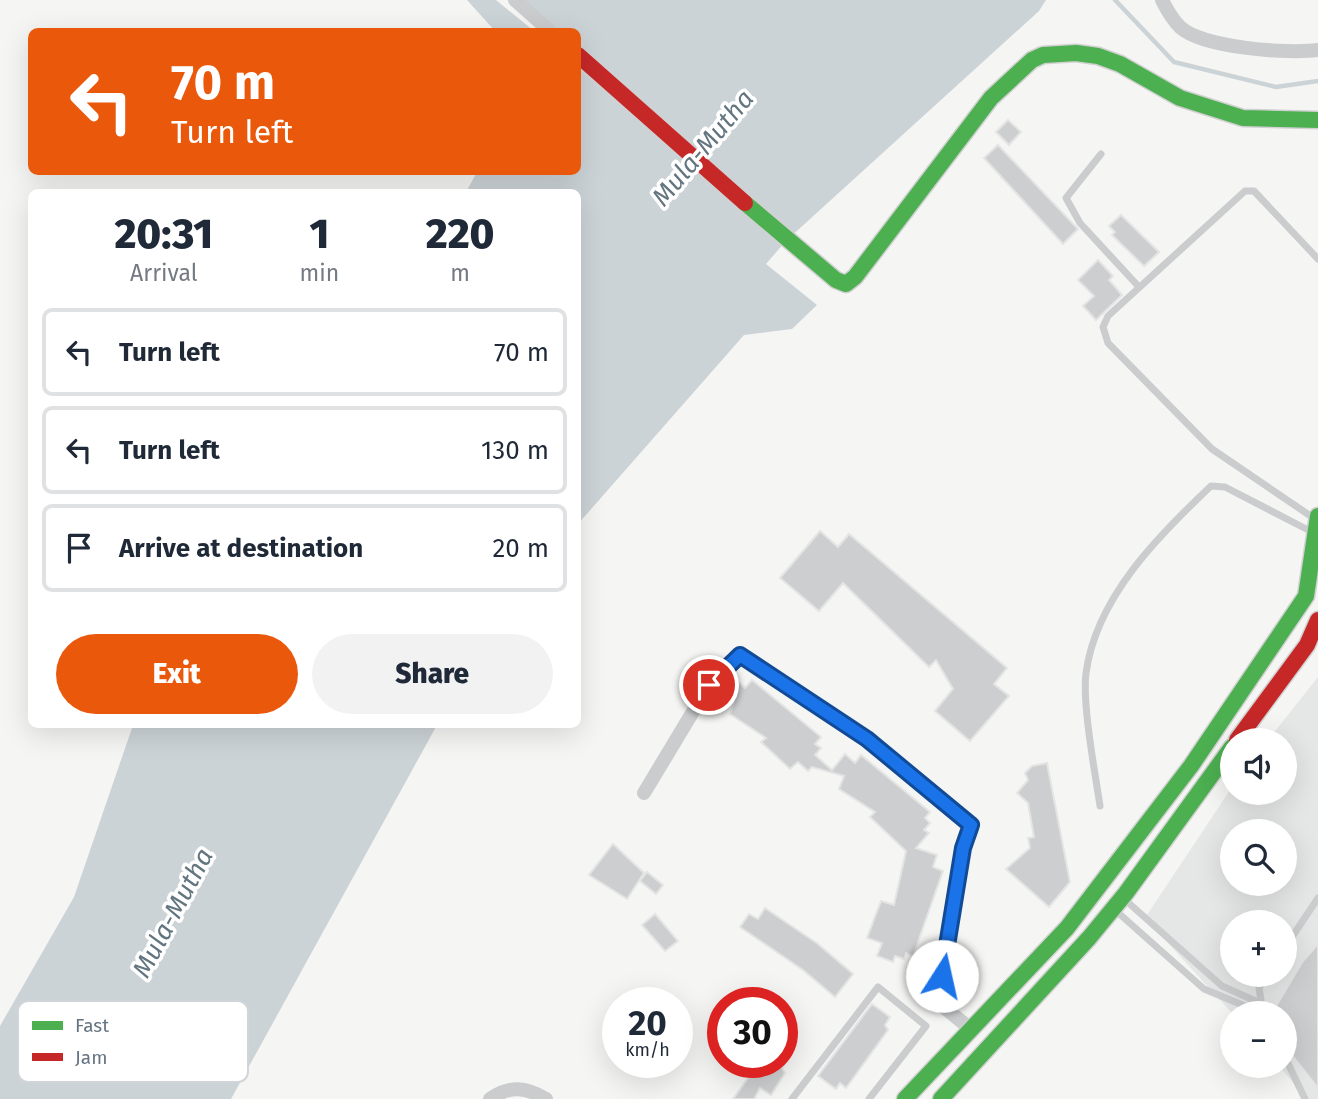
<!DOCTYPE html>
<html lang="en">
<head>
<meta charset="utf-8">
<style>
	:root { --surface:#fff; --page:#f2f2f3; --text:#1f2937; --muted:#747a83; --line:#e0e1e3; --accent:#ea580c }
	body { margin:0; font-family:"Fira Sans",sans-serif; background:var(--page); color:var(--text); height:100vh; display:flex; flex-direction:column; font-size:26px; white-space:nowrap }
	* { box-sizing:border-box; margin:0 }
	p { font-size:23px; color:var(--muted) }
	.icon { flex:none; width:38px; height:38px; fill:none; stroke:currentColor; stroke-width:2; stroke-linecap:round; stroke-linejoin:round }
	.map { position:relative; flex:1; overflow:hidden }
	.drawer { position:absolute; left:28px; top:189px; width:553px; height:539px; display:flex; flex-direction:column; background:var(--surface); border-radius:10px; box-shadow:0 7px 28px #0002 }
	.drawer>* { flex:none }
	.top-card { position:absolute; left:28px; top:28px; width:553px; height:147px; border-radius:10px; box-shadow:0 7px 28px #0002; background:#ea580c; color:#fff; overflow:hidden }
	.fabs { position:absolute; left:1220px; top:728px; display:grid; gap:14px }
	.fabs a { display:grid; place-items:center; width:77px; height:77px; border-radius:50%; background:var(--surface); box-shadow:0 7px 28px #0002; font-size:35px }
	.speed { position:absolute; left:602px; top:987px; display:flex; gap:14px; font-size:35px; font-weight:700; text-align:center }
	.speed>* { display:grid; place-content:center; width:91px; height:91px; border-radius:50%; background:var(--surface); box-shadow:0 7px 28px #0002; line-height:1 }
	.speed small { font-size:18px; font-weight:400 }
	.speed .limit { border:10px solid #d22; background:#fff; color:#111 }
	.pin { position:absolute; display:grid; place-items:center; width:60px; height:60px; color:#fff; margin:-30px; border:4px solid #fff; border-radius:50%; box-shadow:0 2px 7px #0007 }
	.me { position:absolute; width:77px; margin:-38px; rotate:10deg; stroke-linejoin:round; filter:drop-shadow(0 0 5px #0008) }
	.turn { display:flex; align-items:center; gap:24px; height:147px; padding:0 28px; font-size:32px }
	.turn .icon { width:91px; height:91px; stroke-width:2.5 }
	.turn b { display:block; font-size:49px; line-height:60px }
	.eta { display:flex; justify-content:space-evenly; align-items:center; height:119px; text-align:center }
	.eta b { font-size:42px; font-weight:800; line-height:49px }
	.button { display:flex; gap:14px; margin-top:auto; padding:14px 28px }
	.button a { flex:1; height:80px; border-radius:42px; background:var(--accent); color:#fff; font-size:28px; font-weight:800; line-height:80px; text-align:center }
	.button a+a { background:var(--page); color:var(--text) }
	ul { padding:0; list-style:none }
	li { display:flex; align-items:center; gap:21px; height:88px; margin:0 14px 10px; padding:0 14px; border:4px solid var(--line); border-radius:10px }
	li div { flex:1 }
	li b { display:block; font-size:26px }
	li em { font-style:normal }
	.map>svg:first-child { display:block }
	.built { fill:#e5e7e6; fill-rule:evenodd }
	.water { fill:#ccd3d7 }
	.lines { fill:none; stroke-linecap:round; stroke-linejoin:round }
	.stream { stroke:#ccd3d7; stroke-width:4.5 }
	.building { fill:#cdcecf; stroke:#e4e4e4; stroke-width:2 }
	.fast-casing { stroke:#d1d1d2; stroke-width:19 }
	.jam-casing { stroke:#d1d1d2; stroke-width:19 }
	.lane { stroke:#cacccd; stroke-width:7 }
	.street { stroke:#cacccd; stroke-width:14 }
	.fast { stroke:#4caf50; stroke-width:16 }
	.jam { stroke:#c62828; stroke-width:16 }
	.route-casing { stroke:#114b97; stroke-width:18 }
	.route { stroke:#1a73e8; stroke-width:12 }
	.labels { text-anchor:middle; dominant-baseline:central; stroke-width:7; stroke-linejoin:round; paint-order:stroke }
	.water-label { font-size:26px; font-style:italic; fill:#63757f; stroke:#fff }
	.key { fill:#fff; stroke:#d1d5da; stroke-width:2 }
	.key-label { font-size:19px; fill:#667482 }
</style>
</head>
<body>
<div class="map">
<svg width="1318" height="1099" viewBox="0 0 1318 1099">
	<rect width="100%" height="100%" fill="#f5f5f4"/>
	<path class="built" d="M1318,677v422h-11l-28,-33h5v-53h-52l-87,-95 87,-131v6h52v-53h-16zM1232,831h52v53h-52zM1232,922h52v53h-52z"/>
	<g class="water">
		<path d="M467,0h29l38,31h-39z"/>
		<path d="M514,0h532l-7,11 -251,228 -210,-183v-24l-28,-1z"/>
		<path d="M578,68l207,174 -19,22 51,41 -25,24 -48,6 -166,189v-332h-112l11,-20h101z"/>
		<path d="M133,725h304l-206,374h-231v-73l74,-129z"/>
	</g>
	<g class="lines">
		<path class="stream" d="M1115,0l59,62 102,25 42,-6"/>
	</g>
	<g class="building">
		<path d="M1008,120l13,12 -12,13 -13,-13z"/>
		<path d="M998,145l80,84 -15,15 -79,-86z"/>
		<path d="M1121,215l38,37 -15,14 -32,-31 3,-3 -6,-6z"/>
		<path d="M1098,260l15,16 -4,4 13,15 -26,25 -13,-14 11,-10 -16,-16z"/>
		<path d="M820,531l18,16 11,-13 158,134 -13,16 15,12 -39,45 -35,-30 18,-22 -17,-29 -7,7 -86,-84 -24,28 -39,-33z"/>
		<path d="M736,680l9,8 7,-8 69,57 -6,7 6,4 -6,7 17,15 13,-16 10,9 6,-8 69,57 -5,6 5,5 -6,7 5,3 -13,15 21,7 -4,12 10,4 -30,85 -7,-3 -2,6 -9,-3 -2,6 -16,-6 5,-13 -15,-5 14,-37 13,4 12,-54 -36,-34 5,-5 -36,-23 5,-13 -32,-9 -4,4 -10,-9 -8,7 -29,-27 5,-4 -36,-24 4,-12 -13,-5z"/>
		<path d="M1047,763l23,119 -21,25 -43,-38 24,-21 -2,-10 6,-1 -6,-34 -11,-10 11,-13 -3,-7 7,-7z"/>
		<path d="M613,844l31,29 -17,26 -38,-24z"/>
		<path d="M647,872l16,13 -7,9 -16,-13z"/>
		<path d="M765,908l53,36 35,30 -18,23 -32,-27 -63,-43 9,-13 9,5z"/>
		<path d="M655,914l23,27 -13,10 -23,-26z"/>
		<path d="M1318,944v144l-34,-43v-32h-12l31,-52z"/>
		<path d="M872,1004l18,13 -5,8 3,5 -42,58 -6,-5 -4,6 -18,-13z"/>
		<path d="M752,1062h34l-4,6 3,5 -14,22 -11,-7 -6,11h-21l17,-24 -4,-4z"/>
	</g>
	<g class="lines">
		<g class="fast-casing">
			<g id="fast">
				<path d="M745,203l91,77 10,4 9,-7 136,-179 41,-38 11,-5 33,-2 22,3 22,8 60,34 63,20 75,2"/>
				<path d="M905,1099l162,-171 124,-162 115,-170 12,-80"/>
				<path d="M941,1099l148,-161 37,-45 106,-146"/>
			</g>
		</g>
		<g class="jam-casing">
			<g id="jam">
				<path d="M578,55l167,148"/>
				<path d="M1237,740l70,-95 11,-25"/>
			</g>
		</g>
		<g class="lane">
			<path d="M1101,154l-35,44 14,25 59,64"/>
			<path d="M1315,519l-103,-70 -104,-106 -5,-16 5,-11 137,-125h9l64,68"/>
			<path d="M1100,806c-5,-34 -18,-102 -14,-133 10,-75 72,-137 125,-187l14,1 89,46"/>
			<path d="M1123,898l99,88 38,17"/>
			<path d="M1115,910l89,79 58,24"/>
			<path d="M1284,949l34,-51"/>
			<path d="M1262,1006l-3,-18 9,-13"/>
			<path d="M1284,1055l21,44"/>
			<path d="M792,1099l86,-112 48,39 -57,73"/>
		</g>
		<g class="street">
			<path d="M515,0l36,32"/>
			<path d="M1162,0c5,10 10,19 18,27 23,21 108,27 138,23"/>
			<path d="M644,793l65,-108 31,-30 127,84 104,86 -8,23 -24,149 6,11 27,22"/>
			<path d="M490,1099c20,-14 36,-12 56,0"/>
		</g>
		<use href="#fast" class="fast"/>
		<use href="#jam" class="jam"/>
	</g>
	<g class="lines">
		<g class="route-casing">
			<path id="route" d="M709,685l31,-30 127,84 104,86 -8,23 -21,128"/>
		</g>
		<use href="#route" class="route"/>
	</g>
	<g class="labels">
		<g class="water-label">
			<text transform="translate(703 148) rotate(-50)">Mula-Mutha</text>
			<text transform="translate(173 913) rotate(-62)">Mula-Mutha</text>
		</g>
	</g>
	<rect x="18" y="1001" width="230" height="81" rx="10" class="key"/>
	<rect x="32" y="1021" width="31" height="9" fill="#4caf50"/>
	<rect x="32" y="1053" width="31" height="8" fill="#c62828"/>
	<g class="key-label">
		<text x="75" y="1032">Fast</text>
		<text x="75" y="1064">Jam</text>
	</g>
</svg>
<div class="fabs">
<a><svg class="icon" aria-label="sound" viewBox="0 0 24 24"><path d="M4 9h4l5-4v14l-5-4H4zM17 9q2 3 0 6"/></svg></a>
<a><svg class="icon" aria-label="search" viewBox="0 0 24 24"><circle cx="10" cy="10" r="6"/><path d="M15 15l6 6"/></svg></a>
<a>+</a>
<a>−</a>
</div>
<div class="speed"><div>20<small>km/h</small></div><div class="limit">30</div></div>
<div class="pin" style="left:709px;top:685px;background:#d93025"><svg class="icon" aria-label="arrive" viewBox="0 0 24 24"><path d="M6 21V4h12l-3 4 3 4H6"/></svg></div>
<svg class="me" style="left:942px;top:976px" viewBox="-20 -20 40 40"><circle r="19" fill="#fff"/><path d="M0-13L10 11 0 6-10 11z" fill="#1a73e8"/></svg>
<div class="top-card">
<div class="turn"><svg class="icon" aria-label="left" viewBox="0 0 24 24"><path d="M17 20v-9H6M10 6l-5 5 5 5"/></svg><div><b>70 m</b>Turn left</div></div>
</div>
<section class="drawer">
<div class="eta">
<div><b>20:31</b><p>Arrival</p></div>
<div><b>1</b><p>min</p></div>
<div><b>220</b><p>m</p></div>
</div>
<ul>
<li><svg class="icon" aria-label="left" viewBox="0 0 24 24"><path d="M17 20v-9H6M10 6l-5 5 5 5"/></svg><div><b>Turn left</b></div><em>70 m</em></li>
<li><svg class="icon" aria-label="left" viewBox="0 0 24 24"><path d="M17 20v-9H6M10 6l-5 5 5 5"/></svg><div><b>Turn left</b></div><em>130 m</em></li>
<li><svg class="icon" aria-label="arrive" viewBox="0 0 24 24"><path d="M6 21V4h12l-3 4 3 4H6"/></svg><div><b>Arrive at destination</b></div><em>20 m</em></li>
</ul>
<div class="button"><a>Exit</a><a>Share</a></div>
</section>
</div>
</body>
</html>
